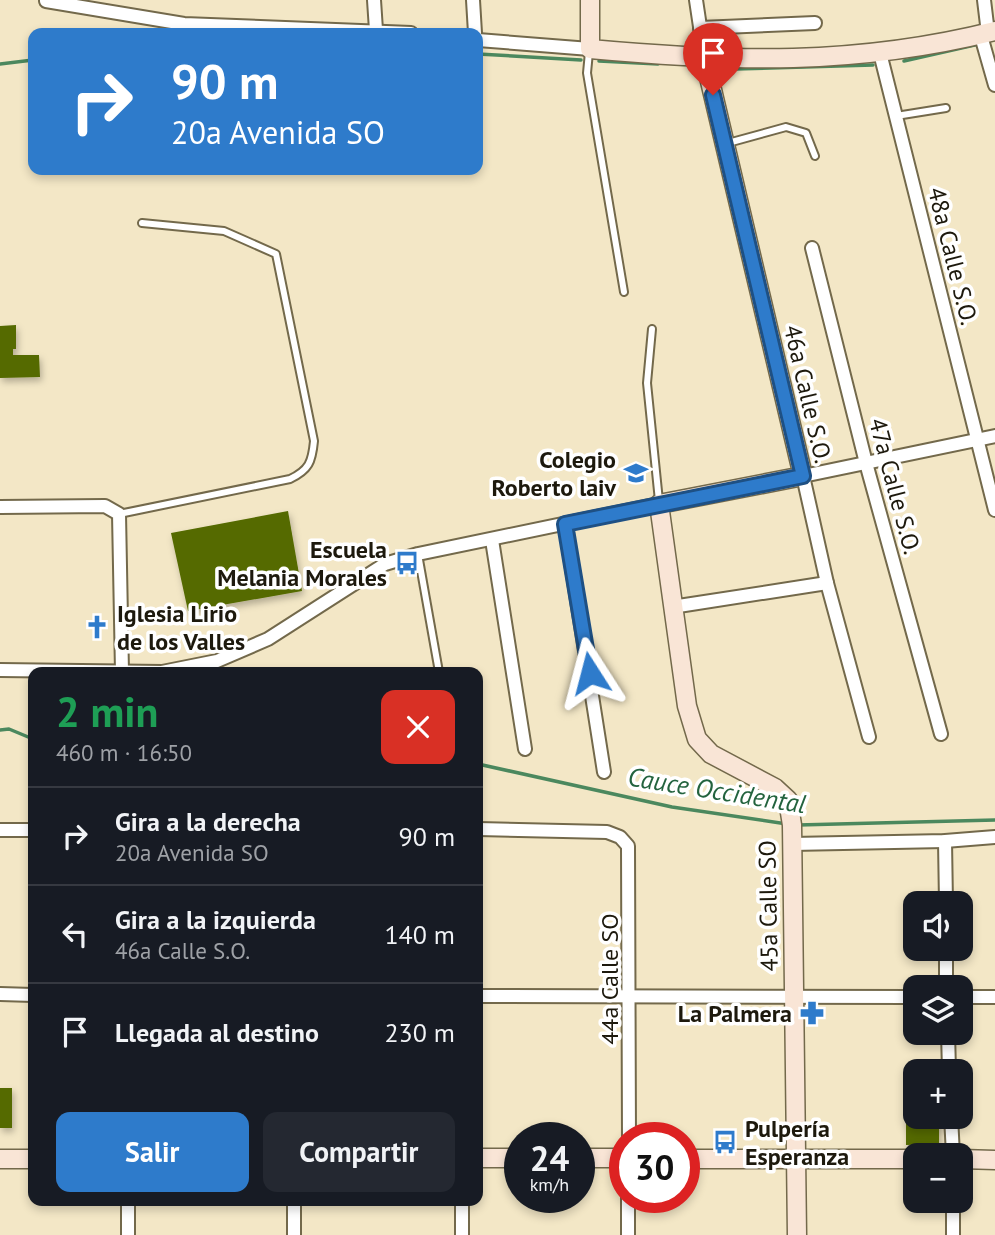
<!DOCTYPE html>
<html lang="es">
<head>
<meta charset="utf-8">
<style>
	:root { --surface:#171b24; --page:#242831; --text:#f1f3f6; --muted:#9ea1a6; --line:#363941; --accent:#2e7bcb }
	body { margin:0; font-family:"PT Sans",sans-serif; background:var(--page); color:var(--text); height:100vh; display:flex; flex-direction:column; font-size:26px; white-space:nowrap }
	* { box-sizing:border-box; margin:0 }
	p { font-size:23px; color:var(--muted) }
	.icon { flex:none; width:38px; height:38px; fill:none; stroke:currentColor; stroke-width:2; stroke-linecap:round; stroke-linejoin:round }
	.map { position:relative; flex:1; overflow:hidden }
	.panel { position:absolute; left:28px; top:667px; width:455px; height:539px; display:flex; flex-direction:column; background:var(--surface); border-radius:14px; box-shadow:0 4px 10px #0003 }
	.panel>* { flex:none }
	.guide { position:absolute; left:28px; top:28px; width:455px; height:147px; border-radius:14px; box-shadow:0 4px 10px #0003; background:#2e7bcb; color:#fff; overflow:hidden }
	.controls { position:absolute; left:903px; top:891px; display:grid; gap:14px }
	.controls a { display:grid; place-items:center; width:70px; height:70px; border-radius:14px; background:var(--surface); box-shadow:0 4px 10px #0003; font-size:35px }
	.speed { position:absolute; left:504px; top:1122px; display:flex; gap:14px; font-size:35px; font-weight:700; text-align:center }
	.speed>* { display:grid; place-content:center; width:91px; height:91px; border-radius:50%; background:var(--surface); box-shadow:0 4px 10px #0003; line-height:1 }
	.speed small { font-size:18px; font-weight:400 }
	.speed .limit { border:10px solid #d22; background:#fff; color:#111 }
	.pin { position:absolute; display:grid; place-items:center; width:60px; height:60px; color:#fff; margin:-72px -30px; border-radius:50% 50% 50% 0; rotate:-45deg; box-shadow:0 0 7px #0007 }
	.pin .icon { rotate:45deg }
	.me { position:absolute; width:77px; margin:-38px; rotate:351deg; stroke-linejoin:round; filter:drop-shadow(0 0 5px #0008) }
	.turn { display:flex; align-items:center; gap:24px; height:147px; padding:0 28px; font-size:32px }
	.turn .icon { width:91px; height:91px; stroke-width:2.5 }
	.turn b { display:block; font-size:49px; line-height:60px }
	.round { display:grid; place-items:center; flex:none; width:74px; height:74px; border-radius:14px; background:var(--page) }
	.head { display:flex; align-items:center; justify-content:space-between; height:119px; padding:0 28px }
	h1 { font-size:42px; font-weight:800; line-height:52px; color:#1e9e55 }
	.primary-button { display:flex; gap:14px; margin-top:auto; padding:14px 28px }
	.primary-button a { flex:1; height:80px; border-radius:14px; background:var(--accent); color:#fff; font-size:28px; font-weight:800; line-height:80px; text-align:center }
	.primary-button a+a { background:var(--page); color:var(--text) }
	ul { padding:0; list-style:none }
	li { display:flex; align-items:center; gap:21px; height:98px; padding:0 28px; border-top:2px solid var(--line) }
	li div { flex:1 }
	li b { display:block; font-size:26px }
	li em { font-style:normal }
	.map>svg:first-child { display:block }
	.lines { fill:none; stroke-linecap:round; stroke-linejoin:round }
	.stream { stroke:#4b885e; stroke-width:3.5 }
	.building { fill:#546a05; filter:url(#shadow) }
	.lane-casing { stroke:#73694b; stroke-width:10 }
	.street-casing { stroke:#73694b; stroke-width:16 }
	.secondary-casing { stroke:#73694b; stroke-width:21 }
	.lane { stroke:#fff; stroke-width:6 }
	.street { stroke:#fff; stroke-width:12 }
	.secondary { stroke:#f9e5d6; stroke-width:18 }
	.route-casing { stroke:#1e5084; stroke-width:18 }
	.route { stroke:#2e7bcb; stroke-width:12 }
	.labels { text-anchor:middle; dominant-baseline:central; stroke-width:7; stroke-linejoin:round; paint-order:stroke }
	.street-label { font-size:24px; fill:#1d190d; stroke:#fff }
	.poi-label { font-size:24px; font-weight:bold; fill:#1d190d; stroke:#fff; text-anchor:end }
	.water-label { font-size:26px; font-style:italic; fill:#23633e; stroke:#fff }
</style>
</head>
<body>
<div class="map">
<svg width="995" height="1235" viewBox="0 0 995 1235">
	<defs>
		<filter id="shadow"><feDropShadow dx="2" dy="4" stdDeviation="3.5" flood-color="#0004"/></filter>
	</defs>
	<rect width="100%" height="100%" fill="#f3e7c6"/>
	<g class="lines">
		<g class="stream">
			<path d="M478,54l103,6"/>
			<path d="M599,61l59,3"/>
			<path d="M904,61l75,-17"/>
			<path d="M0,64l33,-4"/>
			<path d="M735,69l138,-4"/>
			<path d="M0,730l9,-1 24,10"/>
			<path d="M478,764l194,43 115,17"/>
			<path d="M798,825l197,-5"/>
		</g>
	</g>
	<g class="building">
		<path d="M16,325v24h-3v6h26l1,22 -40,1v-52z"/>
		<path d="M288,511l14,80 -114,20 -17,-78z"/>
		<rect x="0" y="1088" width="12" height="40"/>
		<path d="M906,1117h33v27l-33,1z"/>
	</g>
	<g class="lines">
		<g class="lane-casing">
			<g id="lane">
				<path d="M589,52l-2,21 37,219"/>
				<path d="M896,116l50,-8"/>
				<path d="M728,143l58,-16 20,6 9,23"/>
				<path d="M652,329l-5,54 12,118"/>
				<path d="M119,514l171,-35c19,-9 22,-17 24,-38l-38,-187 -52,-23 -82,-8"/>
				<path d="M418,554l21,118"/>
			</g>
		</g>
		<g class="street-casing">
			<g id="street">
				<path d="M374,0l2,30"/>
				<path d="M473,0l2,33"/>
				<path d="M696,0l9,60"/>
				<path d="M984,0l4,33"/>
				<path d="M46,1l138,23 227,9"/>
				<path d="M700,28l115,-5"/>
				<path d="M981,36l14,49"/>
				<path d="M478,40l112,9"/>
				<path d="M880,53l115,457"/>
				<path d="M812,248l54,215 75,271"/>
				<path d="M0,507l105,-1 14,8 3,158"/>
				<path d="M565,524l39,248"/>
				<path d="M492,540l33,209"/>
				<path d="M672,607l155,-24"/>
				<path d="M0,670l162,2 55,-11 51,-22 117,-75 33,-10 241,-50"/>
				<path d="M869,737l-42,-154 -24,-107 192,-40"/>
				<path d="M478,829l129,3 13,5 8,9 1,292"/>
				<path d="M0,830h33"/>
				<path d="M945,841l1,62"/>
				<path d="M792,844l153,-3 50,-4"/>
				<path d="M946,948v39"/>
				<path d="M0,994l33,1"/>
				<path d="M478,996l437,1"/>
				<path d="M961,997h34"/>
				<path d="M948,1032l1,39"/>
				<path d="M951,1116l2,39"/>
				<path d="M128,1200v35"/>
				<path d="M294,1200v35"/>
				<path d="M462,1200v35"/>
				<path d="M953,1200v35"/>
				<path d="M628,1235v-38"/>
			</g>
		</g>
		<g class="secondary-casing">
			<g id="secondary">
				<path d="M590,0v49c142,13 265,17 405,-18"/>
				<path d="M705,60l98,416 -144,28 28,202 10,33 14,15 64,34 13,12 4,25 5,410"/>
				<path d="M478,1158h42"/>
				<path d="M579,1158h46"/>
				<path d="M0,1159h33"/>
				<path d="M684,1159h231"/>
				<path d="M961,1159l34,1"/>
			</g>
		</g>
		<use href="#lane" class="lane"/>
		<use href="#street" class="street"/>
		<use href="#secondary" class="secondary"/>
	</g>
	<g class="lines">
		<g class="route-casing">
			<path id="route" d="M590,673l-25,-149 238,-48 -90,-381"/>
		</g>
		<use href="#route" class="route"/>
	</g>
	<defs>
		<g id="school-bare" transform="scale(1.89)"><path d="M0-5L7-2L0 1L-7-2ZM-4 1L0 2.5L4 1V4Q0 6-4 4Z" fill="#2e7bcb" stroke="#fff" stroke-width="2.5" paint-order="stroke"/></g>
		<g id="bus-bare" transform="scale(1.89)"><path d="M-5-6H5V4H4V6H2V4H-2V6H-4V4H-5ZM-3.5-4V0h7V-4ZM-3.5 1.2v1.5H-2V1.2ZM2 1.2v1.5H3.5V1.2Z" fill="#2e7bcb" stroke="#fff" stroke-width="2.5" paint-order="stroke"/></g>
		<g id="church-bare" transform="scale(1.89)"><path d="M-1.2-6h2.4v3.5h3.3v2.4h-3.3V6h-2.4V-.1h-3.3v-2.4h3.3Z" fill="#2e7bcb" stroke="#fff" stroke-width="2.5" paint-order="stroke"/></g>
		<g id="pharmacy-bare" transform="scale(1.89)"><path d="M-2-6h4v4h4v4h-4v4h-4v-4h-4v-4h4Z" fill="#2e7bcb" stroke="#fff" stroke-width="2.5" paint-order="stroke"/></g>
	</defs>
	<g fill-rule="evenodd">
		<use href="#school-bare" x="636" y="473"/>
		<use href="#bus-bare" x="407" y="563"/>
		<use href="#church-bare" x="97" y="627"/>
		<use href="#pharmacy-bare" x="812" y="1013"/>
		<use href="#bus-bare" x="725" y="1142"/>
	</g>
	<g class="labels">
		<g class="street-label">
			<text transform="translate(953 256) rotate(76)">48a Calle S.O.</text>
			<text transform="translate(808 394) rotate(77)">46a Calle S.O.</text>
			<text transform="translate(895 486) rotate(75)">47a Calle S.O.</text>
			<text transform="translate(768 906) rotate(-91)">45a Calle SO</text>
			<text transform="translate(609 979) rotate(-90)">44a Calle SO</text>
		</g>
		<g class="poi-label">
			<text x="616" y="459">Colegio<tspan x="616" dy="28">Roberto laiv</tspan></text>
			<text x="387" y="549">Escuela<tspan x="387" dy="28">Melania Morales</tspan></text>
			<text x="117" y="613" text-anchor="start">Iglesia Lirio<tspan x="117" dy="28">de los Valles</tspan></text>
			<text x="792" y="1013">La Palmera</text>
			<text x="745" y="1128" text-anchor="start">Pulpería<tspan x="745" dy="28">Esperanza</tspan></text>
		</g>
		<g class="water-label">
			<text transform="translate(717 790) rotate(9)">Cauce Occidental</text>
		</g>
	</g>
</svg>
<div class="controls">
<a><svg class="icon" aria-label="sound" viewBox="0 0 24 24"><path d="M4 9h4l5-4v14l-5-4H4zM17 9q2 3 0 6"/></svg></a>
<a><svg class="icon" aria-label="layers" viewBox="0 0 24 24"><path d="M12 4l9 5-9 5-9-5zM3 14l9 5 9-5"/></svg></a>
<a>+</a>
<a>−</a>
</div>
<div class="speed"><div>24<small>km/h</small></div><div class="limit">30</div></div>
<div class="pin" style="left:713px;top:95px;background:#d93025"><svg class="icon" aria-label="arrive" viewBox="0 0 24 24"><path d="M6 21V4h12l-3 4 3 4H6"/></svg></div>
<svg class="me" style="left:590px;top:673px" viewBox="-20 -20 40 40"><path d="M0-17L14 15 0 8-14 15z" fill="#2e7bcb" stroke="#fff" stroke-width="4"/></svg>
<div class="guide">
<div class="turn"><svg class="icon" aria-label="right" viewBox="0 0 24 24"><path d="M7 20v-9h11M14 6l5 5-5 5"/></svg><div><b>90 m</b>20a Avenida SO</div></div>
</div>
<section class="panel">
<div class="head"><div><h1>2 min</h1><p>460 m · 16:50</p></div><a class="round" style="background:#d93025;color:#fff"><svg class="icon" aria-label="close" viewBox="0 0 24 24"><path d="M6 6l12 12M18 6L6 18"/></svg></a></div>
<ul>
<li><svg class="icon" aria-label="right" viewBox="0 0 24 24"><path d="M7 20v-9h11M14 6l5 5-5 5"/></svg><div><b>Gira a la derecha</b><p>20a Avenida SO</p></div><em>90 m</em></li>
<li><svg class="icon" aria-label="left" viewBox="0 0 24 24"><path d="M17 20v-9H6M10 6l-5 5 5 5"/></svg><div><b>Gira a la izquierda</b><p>46a Calle S.O.</p></div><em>140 m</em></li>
<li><svg class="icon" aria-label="arrive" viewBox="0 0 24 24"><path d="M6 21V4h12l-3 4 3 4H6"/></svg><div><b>Llegada al destino</b></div><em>230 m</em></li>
</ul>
<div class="primary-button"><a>Salir</a><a>Compartir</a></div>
</section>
</div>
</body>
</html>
